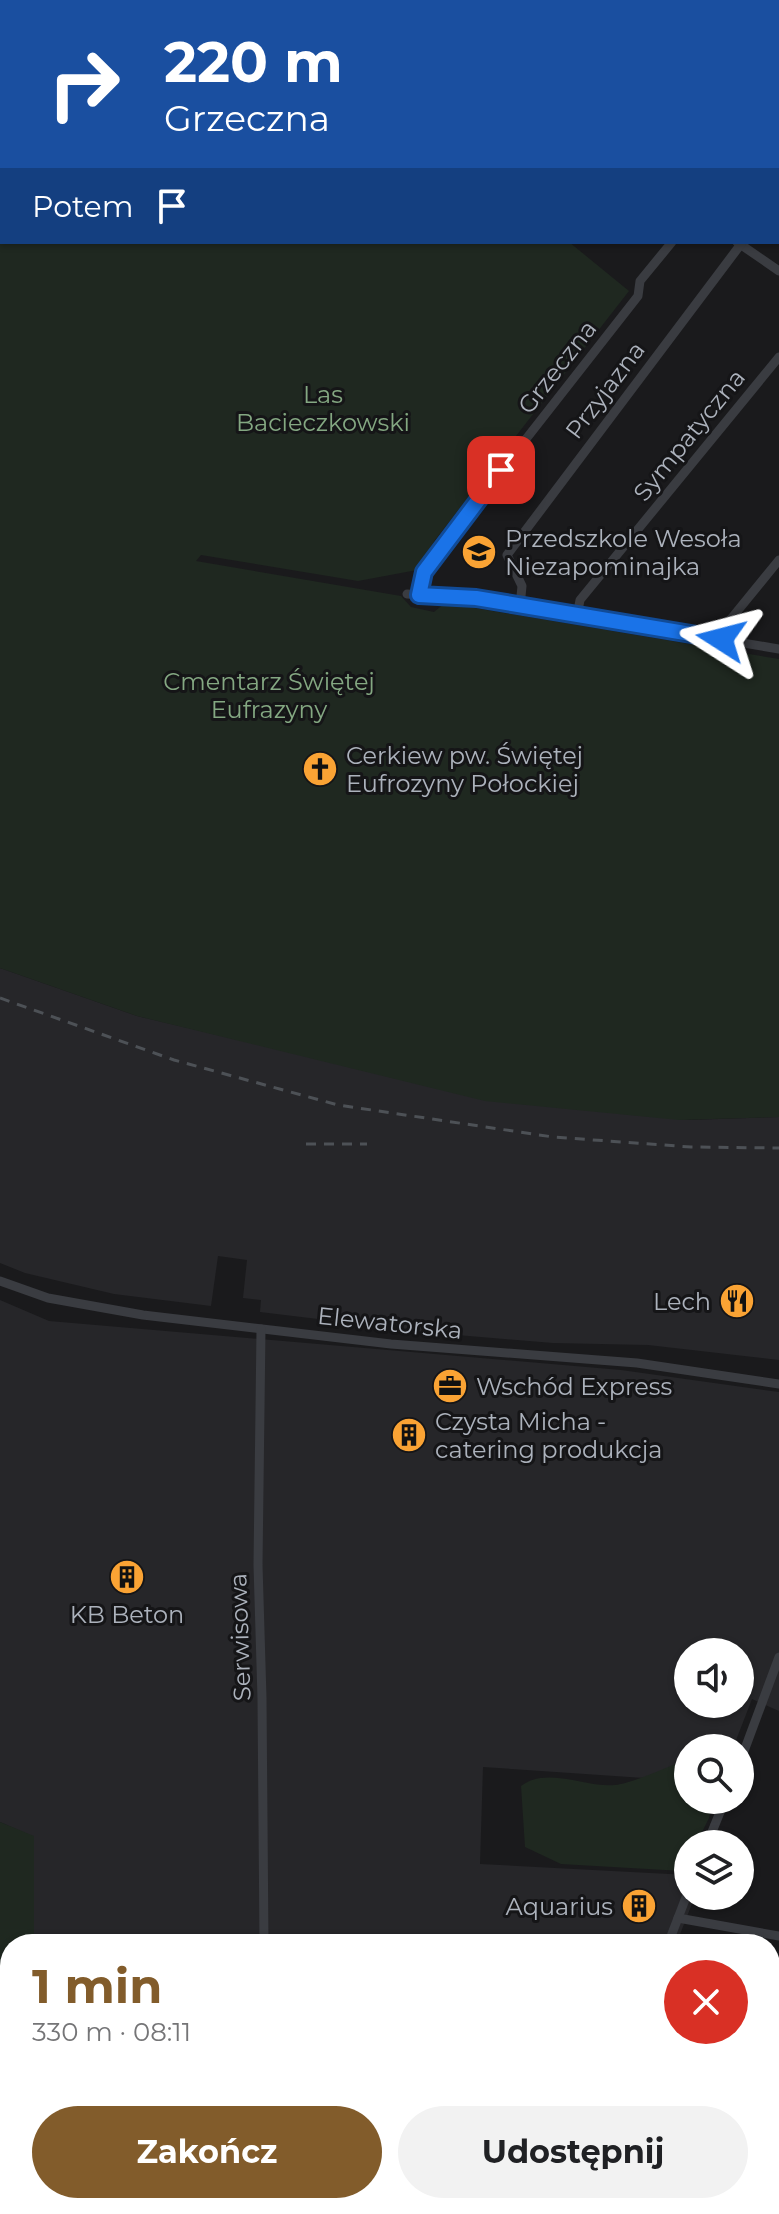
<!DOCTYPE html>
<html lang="pl">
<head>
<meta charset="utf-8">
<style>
	:root { --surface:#fff; --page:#f2f2f2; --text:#202124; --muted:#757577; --accent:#825c2b }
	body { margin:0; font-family:Montserrat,sans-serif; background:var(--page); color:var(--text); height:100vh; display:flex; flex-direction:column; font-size:30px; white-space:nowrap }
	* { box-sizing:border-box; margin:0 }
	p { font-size:26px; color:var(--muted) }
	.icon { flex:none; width:44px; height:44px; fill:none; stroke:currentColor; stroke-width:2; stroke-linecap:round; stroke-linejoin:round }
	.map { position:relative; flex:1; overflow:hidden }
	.sheet { position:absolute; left:0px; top:1934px; width:780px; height:280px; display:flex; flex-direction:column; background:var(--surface); border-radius:32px 32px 0 0; box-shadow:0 2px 6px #0004 }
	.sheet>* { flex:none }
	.hud { position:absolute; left:0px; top:0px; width:780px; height:244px; box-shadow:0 2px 6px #0004; background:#1a4fa0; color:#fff; overflow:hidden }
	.buttons { position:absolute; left:674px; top:1638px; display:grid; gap:16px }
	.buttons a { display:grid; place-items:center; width:80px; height:80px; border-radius:50%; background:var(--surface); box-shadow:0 2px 6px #0004; font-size:40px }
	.pin { position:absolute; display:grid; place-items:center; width:68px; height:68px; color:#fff; margin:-34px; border-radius:16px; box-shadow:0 4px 12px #0006 }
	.me { position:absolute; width:88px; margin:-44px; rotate:279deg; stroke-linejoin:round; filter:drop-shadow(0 0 6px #0008) }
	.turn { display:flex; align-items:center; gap:28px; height:168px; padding:0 32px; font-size:36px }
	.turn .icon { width:104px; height:104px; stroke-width:2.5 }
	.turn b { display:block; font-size:56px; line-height:68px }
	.then { display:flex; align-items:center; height:76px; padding:0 32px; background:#0003; gap:16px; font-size:30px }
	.round { display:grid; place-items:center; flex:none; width:84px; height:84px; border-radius:42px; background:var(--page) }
	.head { display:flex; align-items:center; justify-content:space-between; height:136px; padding:0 32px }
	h1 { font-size:48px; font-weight:700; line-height:60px; color:var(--accent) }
	.cta { display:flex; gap:16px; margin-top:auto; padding:16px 32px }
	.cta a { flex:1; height:92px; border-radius:48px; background:var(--accent); color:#fff; font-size:32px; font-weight:700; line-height:92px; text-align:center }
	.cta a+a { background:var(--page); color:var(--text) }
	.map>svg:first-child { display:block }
	.built { fill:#262629; fill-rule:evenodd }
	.green { fill:#1f2820 }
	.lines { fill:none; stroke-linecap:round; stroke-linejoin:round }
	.stream { stroke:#2f3b41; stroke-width:3 }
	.minor { stroke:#3a3c41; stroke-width:9 }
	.major { stroke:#565a61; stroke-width:12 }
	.rail { stroke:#4d5156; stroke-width:3; stroke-dasharray:10 8; stroke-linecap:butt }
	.route-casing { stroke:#114b97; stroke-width:20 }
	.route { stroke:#1a73e8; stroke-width:14 }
	.labels { text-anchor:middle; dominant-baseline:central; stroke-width:6; stroke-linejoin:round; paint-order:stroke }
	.street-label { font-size:24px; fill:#acb2bc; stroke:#151517 }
	.park-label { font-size:24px; fill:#84a882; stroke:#151517 }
	.poi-label { font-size:24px; fill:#acb2bc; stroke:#151517; text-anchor:start }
</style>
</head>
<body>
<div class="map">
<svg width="779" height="2214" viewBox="0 0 779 2214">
	<rect width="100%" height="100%" fill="#1a1a1c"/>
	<g class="built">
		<path d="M0,968l137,48 132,31 419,73 91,-3v243l-131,-15 -95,-2 -119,-10 -174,-21 1,-12 -18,-2 4,-38 -29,-4 -7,50 -97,-12 -89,-21 -25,-10z"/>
		<path d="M0,1300l49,21 572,49 158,22v319l-27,-12 -19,49h-45v33l-205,-14 -3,97 208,11v21h7l-18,46 6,2h-649v-107l-34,-15zM688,1652h52v52h-52z"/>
		<path d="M770,1968l9,3v194l-9,-1z"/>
	</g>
	<g class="green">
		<path d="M0,0l281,2h-279v240h567l60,49 -194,249 -18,30 -59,11 -157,-26 -5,6 205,35 10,11 23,5 11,-9 334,56v458l-100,3 -194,-19 -348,-85 -137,-48z"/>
		<path d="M688,1759v41h25l-4,18 -13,26h-8v15l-6,12 -121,-7 -36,-17 -4,-61c26,-20 65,2 94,-1 19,-2 54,-19 73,-26z"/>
		<path d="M0,1822l34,14v108h-24v135l-10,21z"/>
	</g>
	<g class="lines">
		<path class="stream" d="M701,0l2,2"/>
		<g class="minor">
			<path d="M291,0l3,2"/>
			<path d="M737,242l42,29"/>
			<path d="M407,594l69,4 303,51"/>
			<path d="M419,595l5,-23 19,-27 195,-249 2,-15 32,-39"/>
			<path d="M520,606l2,-20 -15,-31 234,-311"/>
			<path d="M577,616l3,-16 199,-243"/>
			<path d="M721,639l5,-14 53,-65"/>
			<path d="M0,1281l48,17 95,17 248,29 246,19 142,21"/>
			<path d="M261,1329l-3,236 4,133 2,246"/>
			<path d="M740,1762l39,-105"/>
			<path d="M707,1844l18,-44"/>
			<path d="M678,1918l101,18"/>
			<path d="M668,1944l20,-52"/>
			<path d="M770,2171l9,2"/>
			<path d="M24,2214l1,-10"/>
			<path d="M466,2214v-10"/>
			<path d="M537,2214l8,-10"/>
		</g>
		<g class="major">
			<path d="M475,0l6,2"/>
			<path d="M533,0l6,2"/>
			<path d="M778,92h1"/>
			<path d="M778,105l1,1"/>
			<path d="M778,124h1"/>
			<path d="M778,136l1,1"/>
		</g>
		<g class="rail">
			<path d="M0,998l174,62 164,45 215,32 138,10 88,1"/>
			<path d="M306,1144h61"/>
		</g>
	</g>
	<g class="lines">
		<g class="route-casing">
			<path id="route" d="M501,470l-77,102 -5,23 57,3 245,41"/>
		</g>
		<use href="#route" class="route"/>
	</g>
	<defs>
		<g id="school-disc" transform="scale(1.8)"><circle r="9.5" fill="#faa334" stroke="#151517"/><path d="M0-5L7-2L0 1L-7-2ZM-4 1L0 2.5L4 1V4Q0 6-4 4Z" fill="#111"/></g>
		<g id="church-disc" transform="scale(1.8)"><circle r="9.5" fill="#faa334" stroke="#151517"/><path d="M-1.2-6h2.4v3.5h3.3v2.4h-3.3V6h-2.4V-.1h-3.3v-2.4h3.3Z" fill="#111"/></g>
		<g id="restaurant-disc" transform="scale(1.8)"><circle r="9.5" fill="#faa334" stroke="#151517"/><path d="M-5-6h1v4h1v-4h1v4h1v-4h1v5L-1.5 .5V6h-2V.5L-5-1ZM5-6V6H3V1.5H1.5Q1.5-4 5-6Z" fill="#111"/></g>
		<g id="office-disc" transform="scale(1.8)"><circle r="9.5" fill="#faa334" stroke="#151517"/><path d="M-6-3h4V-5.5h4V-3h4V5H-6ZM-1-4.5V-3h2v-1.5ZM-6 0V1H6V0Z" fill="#111"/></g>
		<g id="building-disc" transform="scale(1.8)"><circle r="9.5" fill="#faa334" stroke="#151517"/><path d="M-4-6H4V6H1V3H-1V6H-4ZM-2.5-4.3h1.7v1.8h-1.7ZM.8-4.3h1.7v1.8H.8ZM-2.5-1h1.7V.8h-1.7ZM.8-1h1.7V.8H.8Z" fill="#111"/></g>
	</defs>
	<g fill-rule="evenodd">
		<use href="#school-disc" x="479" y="552"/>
		<use href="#church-disc" x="320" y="769"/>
		<use href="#restaurant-disc" x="737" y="1301"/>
		<use href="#office-disc" x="450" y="1386"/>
		<use href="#building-disc" x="409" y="1435"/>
		<use href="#building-disc" x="127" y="1577"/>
		<use href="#building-disc" x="639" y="1906"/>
	</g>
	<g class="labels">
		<g class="street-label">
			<text transform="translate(557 367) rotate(-52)">Grzeczna</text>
			<text transform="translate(605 390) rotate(-53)">Przyjazna</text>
			<text transform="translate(689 435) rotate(-51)">Sympatyczna</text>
			<text transform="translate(390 1323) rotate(6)">Elewatorska</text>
			<text transform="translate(240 1637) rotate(-92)">Serwisowa</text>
		</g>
		<g class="park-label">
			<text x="323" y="394">Las<tspan x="323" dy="28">Bacieczkowski</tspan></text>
			<text x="269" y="681">Cmentarz Świętej<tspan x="269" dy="28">Eufrazyny</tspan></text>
		</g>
		<g class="poi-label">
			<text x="505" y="538">Przedszkole Wesoła<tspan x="505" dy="28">Niezapominajka</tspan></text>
			<text x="346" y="755">Cerkiew pw. Świętej<tspan x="346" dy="28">Eufrozyny Połockiej</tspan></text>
			<text x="711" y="1301" text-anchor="end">Lech</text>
			<text x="476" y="1386">Wschód Express</text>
			<text x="435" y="1421">Czysta Micha -<tspan x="435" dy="28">catering produkcja</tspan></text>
			<text x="127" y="1614" text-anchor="middle">KB Beton</text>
			<text x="613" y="1906" text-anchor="end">Aquarius</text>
		</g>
	</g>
</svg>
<div class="buttons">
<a><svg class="icon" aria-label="sound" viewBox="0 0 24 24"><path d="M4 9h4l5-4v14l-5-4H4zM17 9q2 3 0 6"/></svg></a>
<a><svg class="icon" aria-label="search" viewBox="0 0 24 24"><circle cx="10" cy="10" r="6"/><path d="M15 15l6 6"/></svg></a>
<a><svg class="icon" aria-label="layers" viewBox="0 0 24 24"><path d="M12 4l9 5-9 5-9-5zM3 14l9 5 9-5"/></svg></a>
</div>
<div class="pin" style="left:501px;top:470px;background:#d93025"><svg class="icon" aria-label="arrive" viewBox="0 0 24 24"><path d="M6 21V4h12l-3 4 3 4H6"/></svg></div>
<svg class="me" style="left:721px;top:639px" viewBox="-20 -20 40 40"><path d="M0-17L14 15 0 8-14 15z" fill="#1a73e8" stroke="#fff" stroke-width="4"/></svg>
<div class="hud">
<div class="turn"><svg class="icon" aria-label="right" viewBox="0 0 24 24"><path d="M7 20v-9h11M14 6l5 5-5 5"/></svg><div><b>220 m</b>Grzeczna</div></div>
<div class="then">Potem<svg class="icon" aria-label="arrive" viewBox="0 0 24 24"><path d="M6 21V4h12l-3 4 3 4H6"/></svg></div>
</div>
<section class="sheet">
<div class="head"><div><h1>1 min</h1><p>330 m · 08:11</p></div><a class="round" style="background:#d93025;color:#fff"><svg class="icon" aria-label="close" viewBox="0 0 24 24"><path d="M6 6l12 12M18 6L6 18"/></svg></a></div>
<div class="cta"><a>Zakończ</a><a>Udostępnij</a></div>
</section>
</div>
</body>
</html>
